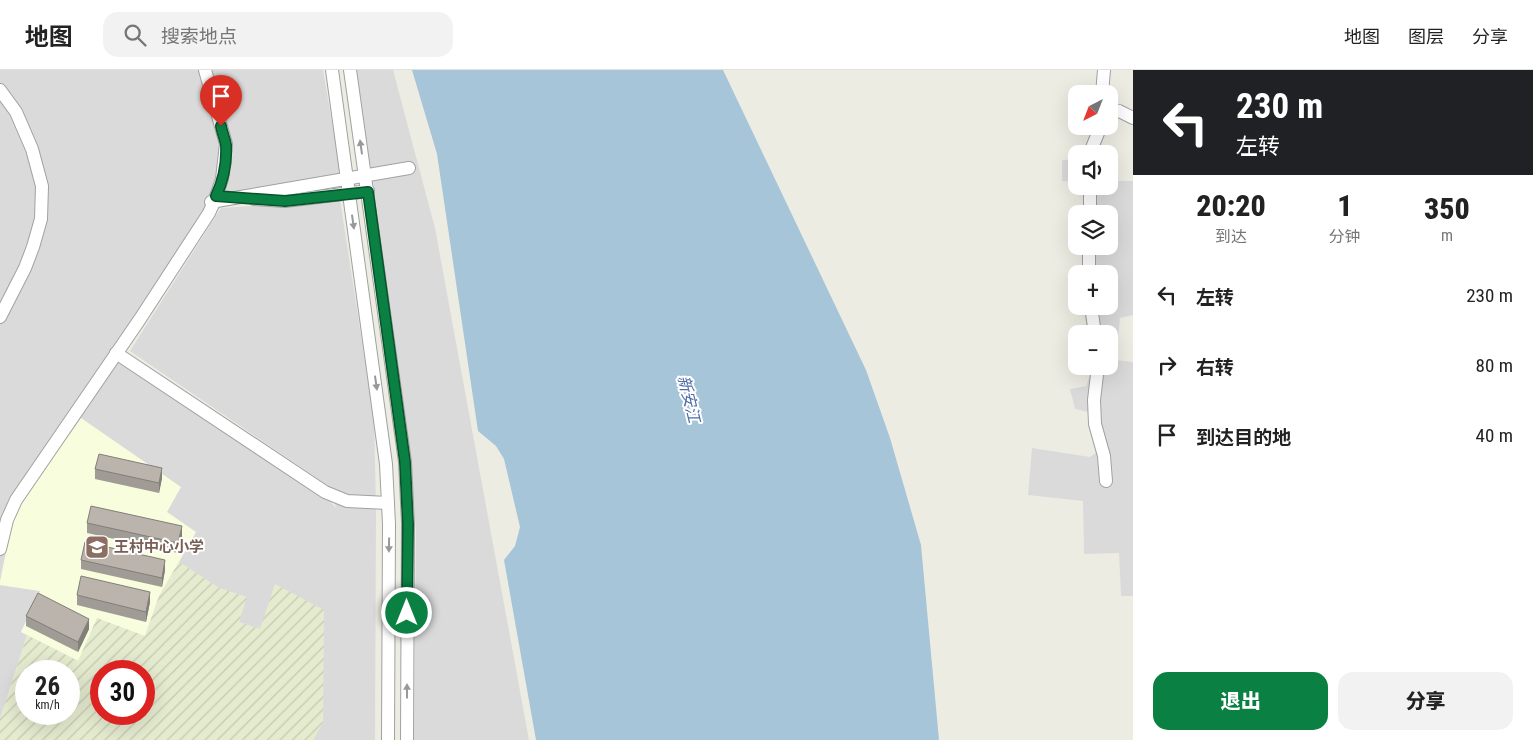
<!DOCTYPE html>
<html lang="zh">
<head>
<meta charset="utf-8">
<style>
	:root { --surface:#fff; --page:#f2f2f2; --text:#222; --muted:#767676; --line:#e0e0e0; --accent:#0b8043 }
	body { margin:0; font-family:"Roboto Condensed","Noto Sans SC",sans-serif; background:var(--page); color:var(--text); height:100vh; display:flex; flex-direction:column; font-size:19px; white-space:nowrap }
	* { box-sizing:border-box; margin:0 }
	p { font-size:16px; color:var(--muted) }
	.icon { flex:none; width:28px; height:28px; fill:none; stroke:currentColor; stroke-width:2; stroke-linecap:round; stroke-linejoin:round }
	.map { position:relative; flex:1; overflow:hidden }
	.details { display:flex; flex-direction:column; background:var(--surface); width:400px }
	.details>* { flex:none }
	.banner { background:#202124; color:#fff; overflow:hidden }
	.needle { width:32px; rotate:222deg }
	.controls { position:absolute; left:1068px; top:15px; display:grid; gap:10px }
	.controls a { display:grid; place-items:center; width:50px; height:50px; border-radius:10px; background:var(--surface); box-shadow:0 5px 20px #0002; font-size:25px }
	.speed { position:absolute; left:15px; top:590px; display:flex; gap:10px; font-size:25px; font-weight:700; text-align:center }
	.speed>* { display:grid; place-content:center; width:65px; height:65px; border-radius:50%; background:var(--surface); box-shadow:0 5px 20px #0002; line-height:1 }
	.speed small { font-size:12px; font-weight:400 }
	.speed .limit { border:8px solid #d22; background:#fff; color:#111 }
	.pin { position:absolute; display:grid; place-items:center; width:42px; height:42px; color:#fff; margin:-51px -21px; border-radius:50% 50% 50% 0; rotate:-45deg; box-shadow:0 0 5px #0007 }
	.pin .icon { rotate:45deg }
	.me { position:absolute; width:55px; margin:-28px; rotate:0deg; stroke-linejoin:round; filter:drop-shadow(0 0 4px #0008) }
	.turn { display:flex; align-items:center; gap:18px; height:105px; padding:0 20px; font-size:22px }
	.turn .icon { width:65px; height:65px; stroke-width:2.5 }
	.turn b { display:block; font-size:35px; line-height:42px }
	.eta { display:flex; justify-content:space-evenly; align-items:center; height:85px; text-align:center }
	.eta b { font-size:30px; font-weight:800; line-height:35px }
	.action { display:flex; gap:10px; margin-top:auto; padding:10px 20px }
	.action a { flex:1; height:58px; border-radius:15px; background:var(--accent); color:#fff; font-size:20px; font-weight:800; line-height:58px; text-align:center }
	.action a+a { background:var(--page); color:var(--text) }
	ul { padding:0; list-style:none }
	li { display:flex; align-items:center; gap:15px; height:70px; padding:0 20px }
	li div { flex:1 }
	li b { display:block; font-size:19px }
	li em { font-style:normal }
	header { display:flex; align-items:center; gap:30px; box-sizing:border-box; height:70px; padding:0 25px; background:var(--surface); border-bottom:1px solid var(--line) }
	header strong { font-size:24px }
	nav { display:flex; gap:28px; margin-inline-start:auto; font-size:18px }
	.search { width:350px; height:45px; background:var(--page); display:flex; align-items:center; gap:12px; box-sizing:border-box; padding:0 18px; border-radius:15px; color:var(--muted); font-size:19px }
	main { display:flex; flex:1; min-height:0 }
	.map>svg:first-child { display:block }
	.residential { fill:#dbdada }
	.education { fill:#f8fddd }
	.farmland { fill:url(#farmland-furrows); fill-rule:evenodd }
	.water { fill:#a6c5d9 }
	.lines { fill:none; stroke-linecap:round; stroke-linejoin:round }
	.minor-casing { stroke:#a1a1a1; stroke-width:14 }
	.minor { stroke:#fff; stroke-width:12 }
	.wall { fill:#a09b95 }
	.shaded-wall { fill:#827e79 }
	.building { fill:#bab4ad; stroke:#827e79 }
	.oneway { fill:#999 }
	.route-casing { stroke:#07532c; stroke-width:12 }
	.route { stroke:#0b8043; stroke-width:9 }
	.labels { text-anchor:middle; dominant-baseline:central; stroke-width:4; stroke-linejoin:round; paint-order:stroke }
	.education-label { font-size:15px; font-weight:bold; fill:#785e54; stroke:#fff; text-anchor:start }
	.water-label { font-size:16px; font-style:italic; fill:#4f6da6; stroke:#fff }
</style>
</head>
<body>
<header>
<strong>地图</strong>
<div class="search"><svg class="icon" aria-label="search" viewBox="0 0 24 24"><circle cx="10" cy="10" r="6"/><path d="M15 15l6 6"/></svg>搜索地点</div>
<nav><a>地图</a><a>图层</a><a>分享</a></nav>
</header>
<main>
<div class="map">
<svg width="1133" height="670" viewBox="0 0 1133 670">
	<defs>
		<pattern id="farmland-furrows" width="10" height="10" patternUnits="userSpaceOnUse" patternTransform="scale(1.25)"><rect width="10" height="10" fill="#e5ebcf"/><path d="M-1 1l2-2M0 10L10 0M9 11l2-2" fill="none" stroke="#c4c9b1"/></pattern>
	</defs>
	<rect width="100%" height="100%" fill="#edece3"/>
	<g class="residential">
		<path d="M0,0h323l20,117 -133,7 -4,18 -95,143 212,139 13,14 -6,-21 -200,-136 91,-143 119,-8 34,219 2,89 -1,232h-62l10,-18 -63,-93 -21,-7 7,-25 -27,-9 -40,-26 17,-30 -182,-20 -14,70z"/>
		<path d="M355,0h38l42,158 94,512h-115l2,-208 -2,-30 -40,-314z"/>
		<path d="M1062,90h14v22l-14,-1z"/>
		<path d="M1109,111h24v134l-13,3 -4,42 17,2v234h-12l-2,-43 -35,1 -1,-53 -55,-6 4,-47 58,9 7,-5 -9,-40 -13,-3 -5,-20 16,-3 7,-20h16v-32h-21l-4,-23v-5h25v-32h-24v-28h24v-32h-24v-28h24z"/>
		<path d="M0,515l41,6 -20,41 6,3 -27,84z"/>
	</g>
	<path class="education" d="M81,348l100,69 -14,25 29,20 -37,64 -14,40 -66,25 -58,-29 19,-41 -40,-6v-3l14,-70z"/>
	<path class="farmland" d="M179,492l40,26 28,9 -8,25 21,7 15,-45 49,26 -1,112 -10,18h-313v-21l27,-84 51,26 19,-43 48,18 14,-40zM26,601h43v43h-43zM101,601h43v43h-43z"/>
	<path class="water" d="M412,0h311l143,300 24,68 31,107 18,195h-403l-32,-180 11,-14 5,-19 -16,-68 -8,-13 -18,-15 -41,-277z"/>
	<g class="lines">
		<g class="minor-casing">
			<g id="minor">
				<path d="M332,0l54,394 3,60 -1,216"/>
				<path d="M350,0l55,392 3,61 -1,217"/>
				<path d="M0,20l16,22 16,37 10,37 -1,33 -8,28 -8,21 -25,49"/>
				<path d="M1102,24l2,-24"/>
				<path d="M1109,39l10,2 14,7"/>
				<path d="M1091,84v-4l10,-24"/>
				<path d="M254,129l31,2 83,-10"/>
				<path d="M211,132l198,-34"/>
				<path d="M1090,144v-28"/>
				<path d="M1089,204v-28"/>
				<path d="M1091,236l4,28"/>
				<path d="M116,283l209,139 22,9 41,2"/>
				<path d="M1098,296l-4,34 1,24 9,32 2,25"/>
				<path d="M0,479l7,-29 9,-20 124,-181 69,-106 5,-11 8,-23 4,-35 -21,-74"/>
			</g>
		</g>
		<use href="#minor" class="minor"/>
	</g>
	<g class="wall">
		<path d="M95,399l67,9 -3,15 -64,-14z"/>
		<path d="M87,453l95,13 -4,17 -91,-20z"/>
		<path d="M81,490l84,10 -3,17 -81,-18z"/>
		<path d="M77,525l73,7 -4,20 -69,-17z"/>
		<path d="M26,546l63,13 -11,23 -52,-26z"/>
	</g>
	<g class="shaded-wall">
		<path d="M162,398v10l-3,15v-10z"/>
		<path d="M182,456v10l-4,17v-10z"/>
		<path d="M165,490v10l-3,17v-9z"/>
		<path d="M150,522v10l-4,20v-10z"/>
		<path d="M89,549v10l-11,23v-10z"/>
	</g>
	<g class="building">
		<path d="M99,384l63,14 -3,15 -64,-14z"/>
		<path d="M91,436l91,20 -4,17 -91,-20z"/>
		<path d="M85,472l80,18 -3,18 -81,-18z"/>
		<path d="M81,506l69,16 -4,20 -69,-17z"/>
		<path d="M38,523l51,26 -11,23 -52,-26z"/>
	</g>
	<defs><path id="oneway-solid" d="M-6-.8H1V-3.2L6.5 0L1 3.2V.8H-6Z" transform="scale(1.25)"/></defs>
	<g class="oneway">
		<use href="#oneway-solid" transform="translate(361 77) rotate(-98)"/>
		<use href="#oneway-solid" transform="translate(353 152) rotate(82)"/>
		<use href="#oneway-solid" transform="translate(376 313) rotate(82)"/>
		<use href="#oneway-solid" transform="translate(389 475) rotate(91)"/>
		<use href="#oneway-solid" transform="translate(407 621) rotate(-90)"/>
	</g>
	<g class="lines">
		<g class="route-casing">
			<path id="route" d="M221,56c1,6 4,13 5,19 1,17 -3,36 -10,51l69,5 83,-9 37,270 3,62 -1,89"/>
		</g>
		<use href="#route" class="route"/>
	</g>
	<defs>
		<g id="school-square" transform="scale(1.25)"><rect x="-9" y="-9" width="18" height="18" rx="4" fill="#8d6e63" stroke="#fff"/><path d="M0-5L7-2L0 1L-7-2ZM-4 1L0 2.5L4 1V4Q0 6-4 4Z" fill="#fff"/></g>
	</defs>
	<g fill-rule="evenodd">
		<use href="#school-square" x="97" y="477"/>
	</g>
	<g class="labels">
		<g class="education-label">
			<text x="114" y="477">王村中心小学</text>
		</g>
		<g class="water-label">
			<text transform="translate(689 329) rotate(76)">新安江</text>
		</g>
	</g>
</svg>
<div class="controls">
<a><svg class="needle" viewBox="-14 -14 28 28"><path d="M0-13l5 13h-10z" fill="#e53935"/><path d="M0 13l5-13h-10z" fill="#767676"/></svg></a>
<a><svg class="icon" aria-label="sound" viewBox="0 0 24 24"><path d="M4 9h4l5-4v14l-5-4H4zM17 9q2 3 0 6"/></svg></a>
<a><svg class="icon" aria-label="layers" viewBox="0 0 24 24"><path d="M12 4l9 5-9 5-9-5zM3 14l9 5 9-5"/></svg></a>
<a>+</a>
<a>−</a>
</div>
<div class="speed"><div>26<small>km/h</small></div><div class="limit">30</div></div>
<div class="pin" style="left:221px;top:56px;background:#d93025"><svg class="icon" aria-label="arrive" viewBox="0 0 24 24"><path d="M6 21V4h12l-3 4 3 4H6"/></svg></div>
<svg class="me" style="left:407px;top:543px" viewBox="-20 -20 40 40"><circle r="17" fill="#0b8043" stroke="#fff" stroke-width="3"/><path d="M0-11L8 9 0 5-8 9z" fill="#fff"/></svg>
</div>
<section class="details">
<div class="banner">
<div class="turn"><svg class="icon" aria-label="left" viewBox="0 0 24 24"><path d="M17 20v-9H6M10 6l-5 5 5 5"/></svg><div><b>230 m</b>左转</div></div>
</div>
<div class="eta">
<div><b>20:20</b><p>到达</p></div>
<div><b>1</b><p>分钟</p></div>
<div><b>350</b><p>m</p></div>
</div>
<ul>
<li><svg class="icon" aria-label="left" viewBox="0 0 24 24"><path d="M17 20v-9H6M10 6l-5 5 5 5"/></svg><div><b>左转</b></div><em>230 m</em></li>
<li><svg class="icon" aria-label="right" viewBox="0 0 24 24"><path d="M7 20v-9h11M14 6l5 5-5 5"/></svg><div><b>右转</b></div><em>80 m</em></li>
<li><svg class="icon" aria-label="arrive" viewBox="0 0 24 24"><path d="M6 21V4h12l-3 4 3 4H6"/></svg><div><b>到达目的地</b></div><em>40 m</em></li>
</ul>
<div class="action"><a>退出</a><a>分享</a></div>
</section>
</main>
</body>
</html>
